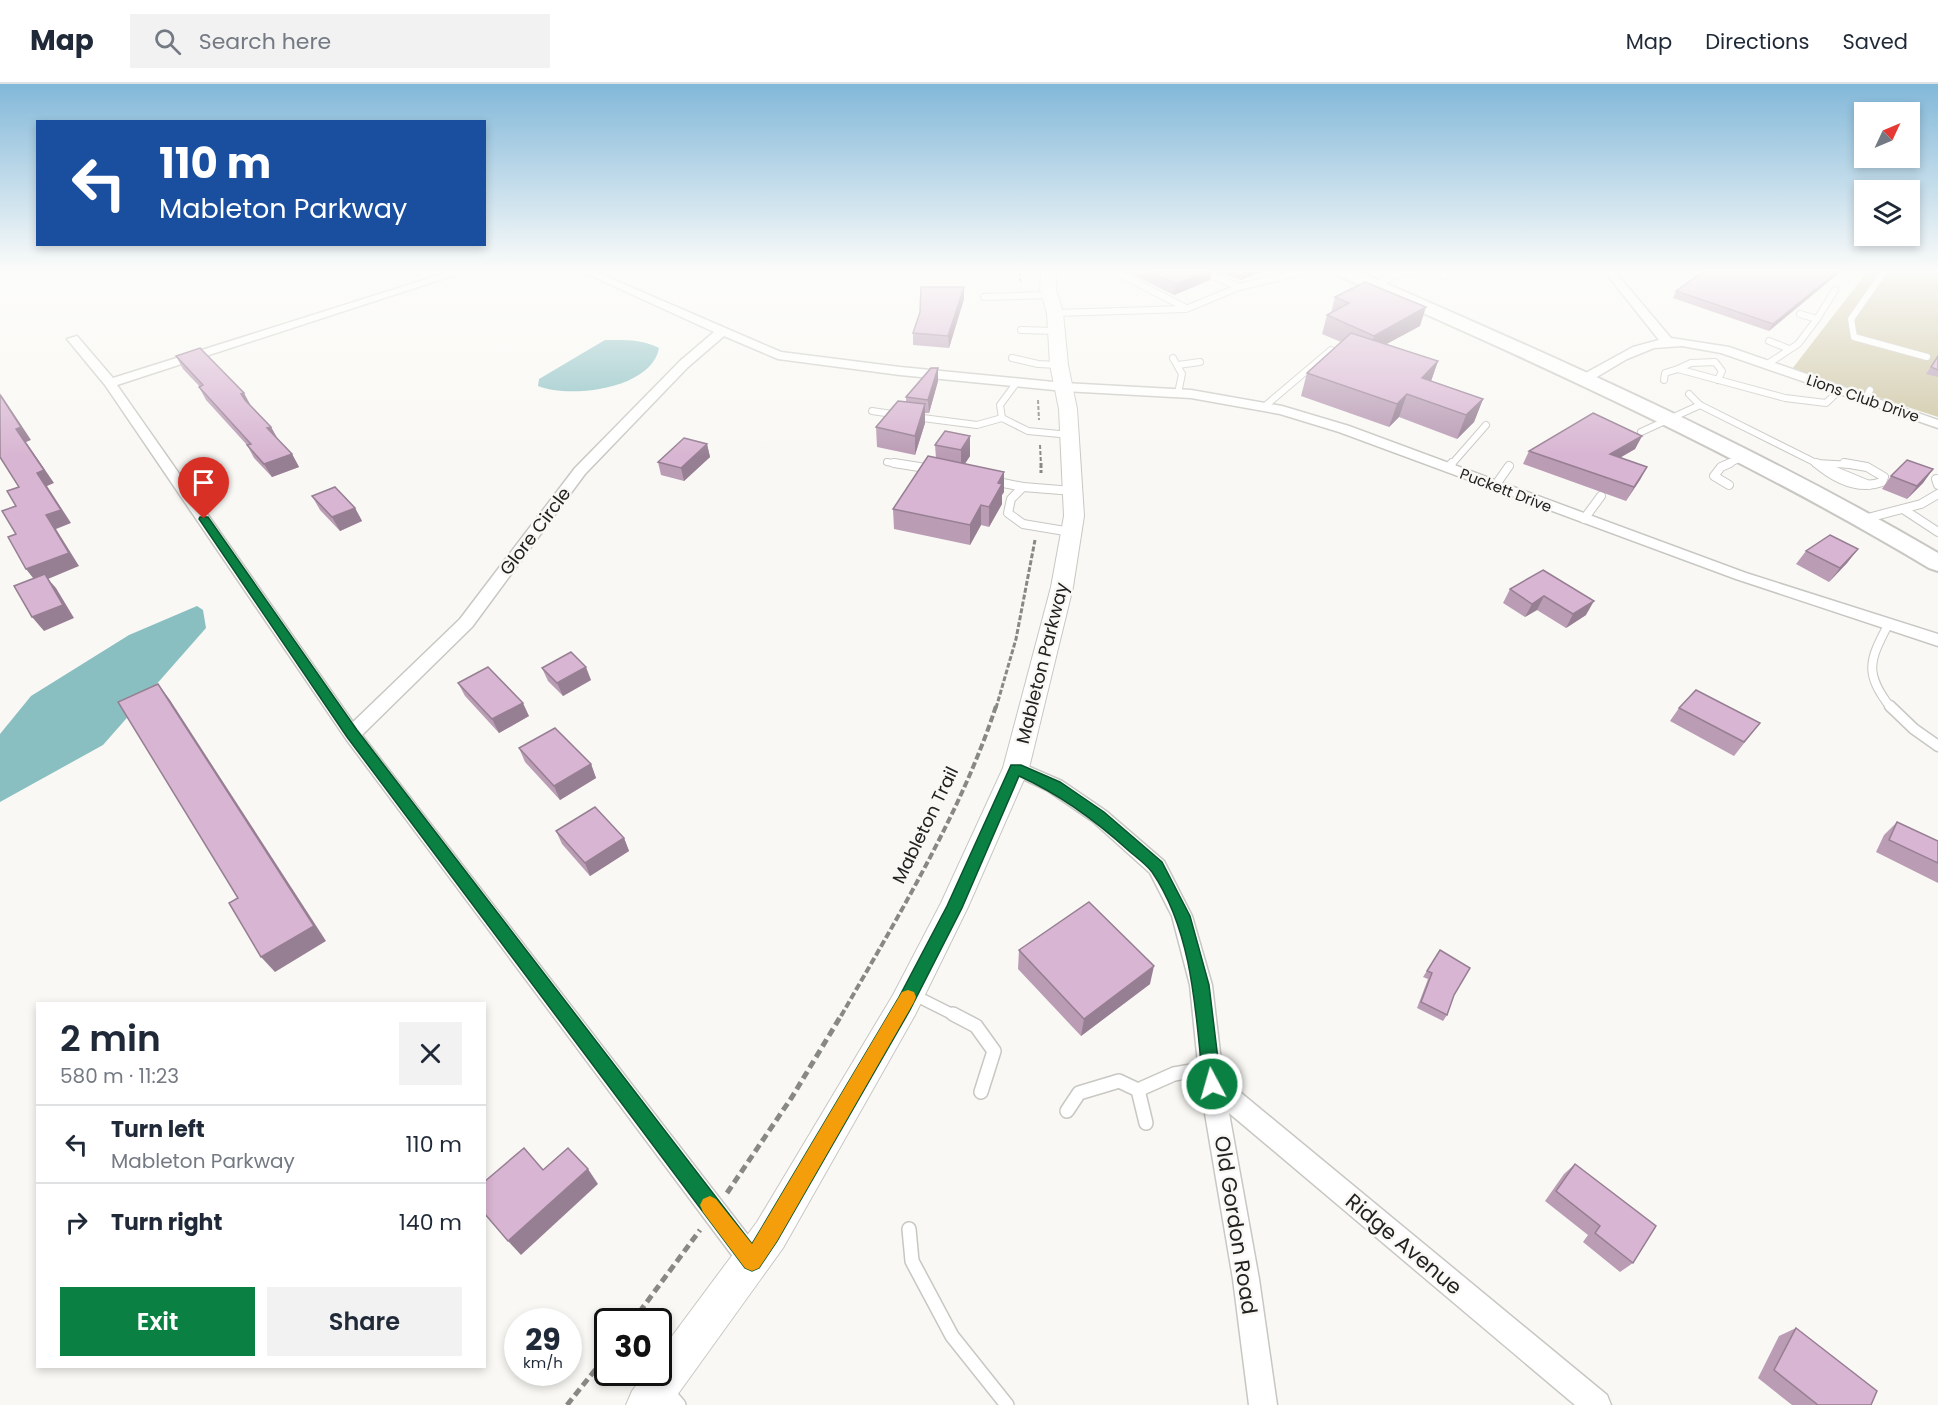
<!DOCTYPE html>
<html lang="en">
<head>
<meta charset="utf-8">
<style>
	:root { --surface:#fff; --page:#f2f2f3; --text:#1f2937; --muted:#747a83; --line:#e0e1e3; --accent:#0b8043 }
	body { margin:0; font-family:Poppins,sans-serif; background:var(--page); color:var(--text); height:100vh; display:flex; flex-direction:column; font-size:22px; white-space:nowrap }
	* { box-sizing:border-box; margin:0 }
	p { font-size:20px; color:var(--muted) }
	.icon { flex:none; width:33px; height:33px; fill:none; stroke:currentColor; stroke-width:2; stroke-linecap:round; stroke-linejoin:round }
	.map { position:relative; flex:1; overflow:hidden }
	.sheet { position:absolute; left:36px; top:918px; width:450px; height:366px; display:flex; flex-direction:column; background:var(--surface); border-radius:0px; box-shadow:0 3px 9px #0003 }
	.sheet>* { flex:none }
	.guide { position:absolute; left:36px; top:36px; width:450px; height:126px; border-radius:0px; box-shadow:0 3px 9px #0003; background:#1a4fa0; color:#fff; overflow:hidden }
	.needle { width:39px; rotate:46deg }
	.buttons { position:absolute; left:1854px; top:18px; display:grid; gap:12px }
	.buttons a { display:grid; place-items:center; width:66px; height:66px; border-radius:0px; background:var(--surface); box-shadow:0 3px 9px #0003; font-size:30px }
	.speed { position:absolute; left:504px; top:1224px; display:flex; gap:12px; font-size:30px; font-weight:700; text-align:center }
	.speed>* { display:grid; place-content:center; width:78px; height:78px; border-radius:50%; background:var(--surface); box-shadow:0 3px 9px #0003; line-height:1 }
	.speed small { font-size:15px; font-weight:400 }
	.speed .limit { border:3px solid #111; border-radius:9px; background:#fff; color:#111 }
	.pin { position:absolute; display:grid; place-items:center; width:51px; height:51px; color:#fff; margin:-62px -26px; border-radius:50% 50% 50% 0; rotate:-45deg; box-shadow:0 0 6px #0007 }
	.pin .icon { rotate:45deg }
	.me { position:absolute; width:66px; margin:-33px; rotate:354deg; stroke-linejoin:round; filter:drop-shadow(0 0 4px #0008) }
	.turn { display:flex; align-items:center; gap:21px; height:126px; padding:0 24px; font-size:27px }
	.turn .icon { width:78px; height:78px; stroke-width:2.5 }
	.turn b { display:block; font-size:42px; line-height:51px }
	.round { display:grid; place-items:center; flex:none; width:63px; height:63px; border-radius:0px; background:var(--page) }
	.summary { display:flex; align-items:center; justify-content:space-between; height:102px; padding:0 24px }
	h1 { font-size:36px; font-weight:600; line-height:45px }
	.cta { display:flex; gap:12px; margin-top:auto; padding:12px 24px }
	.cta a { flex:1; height:69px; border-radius:0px; background:var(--accent); color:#fff; font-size:24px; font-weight:600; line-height:69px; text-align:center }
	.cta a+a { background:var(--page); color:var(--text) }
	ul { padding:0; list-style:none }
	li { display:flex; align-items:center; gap:18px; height:78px; padding:0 24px; border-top:2px solid var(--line) }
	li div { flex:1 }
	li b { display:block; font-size:22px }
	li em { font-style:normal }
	header { display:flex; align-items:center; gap:36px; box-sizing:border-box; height:84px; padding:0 30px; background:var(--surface); border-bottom:2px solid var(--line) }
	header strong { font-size:28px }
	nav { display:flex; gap:33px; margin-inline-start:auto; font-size:21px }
	.search { width:420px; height:54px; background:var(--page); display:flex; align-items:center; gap:15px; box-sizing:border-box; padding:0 21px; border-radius:0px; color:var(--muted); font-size:22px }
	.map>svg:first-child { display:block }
	.green { fill:#cdc5a3 }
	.water { fill:#8abfc2 }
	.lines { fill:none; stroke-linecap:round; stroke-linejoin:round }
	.service-far3-casing { stroke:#c8c7c3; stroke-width:8 }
	.service-far2-casing { stroke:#c8c7c3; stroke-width:10 }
	.service-far1-casing { stroke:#c8c7c3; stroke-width:13 }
	.service-casing { stroke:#c8c7c3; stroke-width:16 }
	.minor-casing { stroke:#c8c7c3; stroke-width:3 }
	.secondary-casing { stroke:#c8c7c3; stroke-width:2 }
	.primary-casing { stroke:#c8c7c3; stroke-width:4 }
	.path-far3 { stroke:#888885; stroke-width:2; stroke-dasharray:4 2; stroke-linecap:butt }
	.path-far2 { stroke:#888885; stroke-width:3; stroke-dasharray:5 2; stroke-linecap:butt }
	.path-far1 { stroke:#888885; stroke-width:4; stroke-dasharray:7 3; stroke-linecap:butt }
	.path { stroke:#888885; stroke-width:5; stroke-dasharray:8 4.5; stroke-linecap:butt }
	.service-far3 { stroke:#fff; stroke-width:6 }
	.service-far2 { stroke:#fff; stroke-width:8 }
	.service-far1 { stroke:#fff; stroke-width:10 }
	.service { stroke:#fff; stroke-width:13 }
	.minor { fill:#fff; fill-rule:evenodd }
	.secondary { fill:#fff; fill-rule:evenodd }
	.primary { fill:#fff; fill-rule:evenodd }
	.wall { fill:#ba9cb5 }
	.shaded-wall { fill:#977f93 }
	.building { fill:#d8b5d2; stroke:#977f93; stroke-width:1.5 }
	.route { fill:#0b8043; stroke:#07532c; stroke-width:1.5 }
	.slow { fill:#f59e0b }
	.labels { text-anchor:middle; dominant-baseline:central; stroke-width:5; stroke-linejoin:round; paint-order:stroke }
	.far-street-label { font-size:15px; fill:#222221; stroke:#f9f8f4 }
	.street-label { font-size:18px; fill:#222221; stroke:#f9f8f4 }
	.near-street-label { font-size:21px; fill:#222221; stroke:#f9f8f4 }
</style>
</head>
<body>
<header>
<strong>Map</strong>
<div class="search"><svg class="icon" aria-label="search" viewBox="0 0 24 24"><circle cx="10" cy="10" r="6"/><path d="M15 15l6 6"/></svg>Search here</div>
<nav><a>Map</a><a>Directions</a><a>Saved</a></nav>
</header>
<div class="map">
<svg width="1938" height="1321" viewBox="0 0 1938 1321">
	<rect width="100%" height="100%" fill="#f9f8f4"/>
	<path class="green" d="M1867,188h71v145l-146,-48z"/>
	<g class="water">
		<path d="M605,256c19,0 37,-1 54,8 -7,41 -89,51 -121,38l1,-7z"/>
		<path d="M197,522l6,4 3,18 -103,117 -103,57v-68l31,-38 98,-61z"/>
	</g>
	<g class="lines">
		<g class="service-far3-casing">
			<g id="service-far3">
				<path d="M1116,188l68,35"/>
				<path d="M1435,188l10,5"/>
				<path d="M1884,188l-33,47 3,18 73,20"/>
				<path d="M1371,202l33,-14h13"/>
				<path d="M1239,203l62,-15"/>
				<path d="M984,213l66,-2"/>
				<path d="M1055,229l131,-4 53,-22 -34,-15"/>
				<path d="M1800,230l17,5 18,-29"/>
				<path d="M1021,246l34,1"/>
				<path d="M1769,257l20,8"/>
				<path d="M1012,274l26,6 21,1"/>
				<path d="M1173,274l9,16 -4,19"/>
				<path d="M1178,281l22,-3"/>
				<path d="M1766,281l32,-21 19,-25"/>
				<path d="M1678,285l13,-6 24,-1 7,9 -4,9"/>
				<path d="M1664,296l1,-7 13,-4 107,29 41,5 14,-13"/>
				<path d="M1017,298l-17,23 2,13 26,13 42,4"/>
				<path d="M1689,310l11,11 120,60"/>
				<path d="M1865,315l5,-9"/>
				<path d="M1265,322l66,-56"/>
				<path d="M872,327l27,4"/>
				<path d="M915,333l62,8 25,-7"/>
				<path d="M1641,348l59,-27"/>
				<path d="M887,378l16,3"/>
				<path d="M1451,381l35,-40"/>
				<path d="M1726,381l19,-9"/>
				<path d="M1818,381l-2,-2 37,2"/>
			</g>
		</g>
		<g class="service-far2-casing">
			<g id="service-far2">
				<path d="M894,379l38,6"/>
				<path d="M1816,379l53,22"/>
				<path d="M1816,379c19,16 42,28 66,19l2,-5 -17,-10 -23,-4"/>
				<path d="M1448,384l4,-5"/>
				<path d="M1936,395l2,6"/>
				<path d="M993,397l30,6"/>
				<path d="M1729,401l-15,-9 7,-9 9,-4"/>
				<path d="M1495,402l14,-20"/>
				<path d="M1903,425l35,23"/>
				<path d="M1584,435l17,-23"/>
				<path d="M1864,435l57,-15 17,-10"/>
				<path d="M1071,448l-48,-8 -15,-11 3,-14 12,-12 50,4"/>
				<path d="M1888,541c-19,36 -24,48 3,83"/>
			</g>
		</g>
		<g class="service-far1-casing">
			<g id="service-far1">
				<path d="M1890,622l24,23 24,17"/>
				<path d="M912,910l44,22"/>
			</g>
		</g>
		<g class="service-casing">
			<g id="service">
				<path d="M953,930l23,12 18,25 -13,41"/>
				<path d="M1138,1006l36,-16 35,-6"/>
				<path d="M1067,1027l12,-18 40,-12 19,9 8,33"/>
				<path d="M909,1145l3,32 40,75 55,69"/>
				<path d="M667,1307l12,14"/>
			</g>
		</g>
		<g class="minor-casing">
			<g id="minor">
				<path d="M449,188h15l-347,113 236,337 107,-103 115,-151 105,-107 34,-29 -131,-60h13l185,80 119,15 164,16 127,7 91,16 67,20 397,147 192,61v12l-202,-67 -397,-147 -59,-18 -89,-16 -127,-7 -164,-16 -122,-16 -54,-23 -36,31 -103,107 -113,153 -110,108 399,517 4,9 -4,9 -9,4 -9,-4 -397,-531 -241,-354 -38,-46 10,-3 36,42z"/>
				<path d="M1605,188h10l56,66 58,9 209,73v8l-217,-75 -39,-7 -28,2 -27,11 -37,22h-8v-6l51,-28 26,-7z"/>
				<path d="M1016,677l46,20 44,30 58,50 28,55 20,69 11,93 384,317 4,10h-36l-346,-292 30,166 18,126h-28l-16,-126 -33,-195 -10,-99 -18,-69 -22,-43 -58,-52 -44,-30 -38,-18 -3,-5 3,-5z"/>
			</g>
		</g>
		<g class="secondary-casing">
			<path id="secondary" d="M1041,188h16l-1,17 7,24 5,52 9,44 7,107 -11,71 -44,181 -61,139 -53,108 -132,233 -113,157h-44l6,-14 14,-19h12v-17l99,-133 136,-227 48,-92 62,-135 48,-181 13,-71 -5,-107 -9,-44 -3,-52 -7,-24z"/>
		</g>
		<g class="primary-casing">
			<path id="primary" d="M1336,188h23c197,85 393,172 579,281v18l-9,-3c-189,-113 -388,-204 -590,-292z"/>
		</g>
		<g class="path-far3">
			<path d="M1019,188l2,11"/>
			<path d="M1038,316l1,20"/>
			<path d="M1040,361l1,20"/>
		</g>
		<g class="path-far2">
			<path d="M1041,379v10"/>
			<path d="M996,624l20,-69 19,-99"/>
		</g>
		<path class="path-far1" d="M841,932c55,-96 121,-205 155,-310"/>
		<g class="path">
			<path d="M727,1109l65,-96 50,-83"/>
			<path d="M632,1238l68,-92"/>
			<path d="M567,1321l41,-51"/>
		</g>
		<use href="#service-far3" class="service-far3"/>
		<use href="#service-far2" class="service-far2"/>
		<use href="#service-far1" class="service-far1"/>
		<use href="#service" class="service"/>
		<use href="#minor" class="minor"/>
		<use href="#secondary" class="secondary"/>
		<use href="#primary" class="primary"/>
	</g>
	<g class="wall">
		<path d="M1130,188h82l-2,8 -36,15 -45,-22z"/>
		<path d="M1217,188h44l-20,8z"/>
		<path d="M1701,188h139l-71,59 -96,-33 3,-7 27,-19z"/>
		<path d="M964,203v12l-15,49 -36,-3v-12z"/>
		<path d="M1335,213l85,29 -34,18 52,17 -7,20 52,18 -9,23 -17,17 -58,-22 -10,10 -88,-31 6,-23 34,-31 -19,-8 5,-19 4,-2z"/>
		<path d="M176,272l75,50 20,21 7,12 14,15 7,13 -27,10 -18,-19 -7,-13 -41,-45 -7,-13h1l-17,-18z"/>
		<path d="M1938,272v21l-12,-3z"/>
		<path d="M938,297l-9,32h-4v10l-10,32 -38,-8 -1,-20 30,-25v-5z"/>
		<path d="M970,352v20l-5,8 39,28 -2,3v9l-13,23 -8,-2 -11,20 -76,-16 -1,-20 43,-51 -1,-13z"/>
		<path d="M1642,352l-7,13 -15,9 27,9 -21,34 -103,-37 6,-13z"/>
		<path d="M707,360l3,13 -26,24 -23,-6 -3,-13z"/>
		<path d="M1933,385l-10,14 -16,16 -25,-10 9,-13z"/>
		<path d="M312,412l43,12 7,13 -22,10 -20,-21z"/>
		<path d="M1858,465l-11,14 -18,19 -33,-18 10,-13z"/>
		<path d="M1543,486l43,45 -20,13 -29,-18 -12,7 -22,-14 7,-14z"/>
		<path d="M542,584l49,12 -28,16 -15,-15z"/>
		<path d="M458,599l71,33 -30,17 -34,-37z"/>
		<path d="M1679,624l81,15 -26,33 -64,-35z"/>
		<path d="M519,664l72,16 5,14 -36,22 -35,-38z"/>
		<path d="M1897,738l41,19v42l-62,-31 8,-17z"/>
		<path d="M556,747l68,7 5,13 -39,25 -28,-32z"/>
		<path d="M1019,866l131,34 -69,52 -63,-67z"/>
		<path d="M1440,866l14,45 -7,20 -4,6 -26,-13 11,-29 -5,-2z"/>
		<path d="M1575,1080l58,99 -13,9 -37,-30 5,-7 -43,-34 19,-27z"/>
		<path d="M1796,1244l75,77h-79l-34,-27 21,-42z"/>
	</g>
	<g class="shaded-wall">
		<path d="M1206,188h6l-2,8 -36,15 2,-11z"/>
		<path d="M1243,188h18l-20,8z"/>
		<path d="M1837,188h3l-71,59 4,-7z"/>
		<path d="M964,203v12l-15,49 -1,-12z"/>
		<path d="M1426,223l-6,19 -52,28 6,-18z"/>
		<path d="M1438,277l-8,23 -8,-6z"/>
		<path d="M938,284v13l-9,32 -1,-13z"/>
		<path d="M0,309l31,47 -5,2 28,41 -7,3 24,37 -15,6 23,37 -31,13 8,9 18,30 -30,13 -12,-14 5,-34 -11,-14 20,-54 -9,-42z"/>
		<path d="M244,309l7,13 -3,1 -7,-13z"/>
		<path d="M1407,310l-8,23 -10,10 8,-23z"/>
		<path d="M1483,315l-9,23 -17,17 9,-24z"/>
		<path d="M925,320v19l-10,32v-19z"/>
		<path d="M271,343l7,13 -11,-12z"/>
		<path d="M970,352v20l-9,13v-19z"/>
		<path d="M1642,352l-7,13 -32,18 7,-13z"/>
		<path d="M707,360l3,13 -26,24 -3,-13z"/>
		<path d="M292,370l7,13 -27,10 -8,-13z"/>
		<path d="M1647,383l-7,13 -14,21 8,-14z"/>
		<path d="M1933,385l-10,14 -16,16 10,-13z"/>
		<path d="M1004,388v20l-2,3v9l-13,23v-20l9,-24z"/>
		<path d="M981,421v20l-11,20v-20z"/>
		<path d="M355,424l7,13 -22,10 -8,-14z"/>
		<path d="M1858,465l-11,14 -18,19 11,-14z"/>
		<path d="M1544,512l-7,14 -12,7 7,-13z"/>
		<path d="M1594,517l-8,14 -20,13 7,-14z"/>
		<path d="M586,583l5,13 -28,16 -6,-13z"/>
		<path d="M158,600l12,16 156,241 -51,31 -14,-15z"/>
		<path d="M523,619l6,13 -30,17 -7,-14z"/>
		<path d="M591,680l5,14 -36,22 -6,-14z"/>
		<path d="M624,754l5,13 -39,25 -5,-13z"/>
		<path d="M1154,882l-4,18 -69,52 3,-17z"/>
		<path d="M588,1085l10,15 -77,71 -13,-14z"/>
	</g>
	<g class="building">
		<path d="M1150,188h56l-30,12z"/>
		<path d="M1703,188h134l-64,52 -97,-33z"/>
		<path d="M1365,198l61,25 -52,29 -47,-21 22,-12 -14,-6z"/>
		<path d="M921,203h43l-16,49 -35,-3 7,-21z"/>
		<path d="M1351,249l87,28 -16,17 61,21 -17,16 -59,-21 -10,10 -90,-31z"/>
		<path d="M200,264l44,45 -3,1 4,6 26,27 -4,1 25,26 -28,10 -17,-19 4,-1 -52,-57 4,-2 -27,-29z"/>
		<path d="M1938,272v14l-7,-3z"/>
		<path d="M931,284h7l-10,32 -22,-3z"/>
		<path d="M0,311l21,32 -5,2 28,41 -7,3 24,37 -15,5 23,38 -43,16 -18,-32 8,-3 -14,-23 14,-5 -9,-15 12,-4 -19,-30z"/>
		<path d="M898,317l27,3 -10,32 -39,-9z"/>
		<path d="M1593,329l49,23 -32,18 37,13 -13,20 -105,-36z"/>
		<path d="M945,347l25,5 -9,14 -26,-5z"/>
		<path d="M684,354l23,6 -26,24 -23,-6z"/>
		<path d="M928,372l76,16 -6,11 4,1 -13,23 -8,-2 -11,20 -77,-16z"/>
		<path d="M1907,376l26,9 -16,17 -26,-10z"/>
		<path d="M335,403l20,21 -23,9 -20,-21z"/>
		<path d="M1830,451l28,14 -18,19 -34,-17z"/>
		<path d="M1543,486l51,31 -21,13 -29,-18 -12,8 -22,-15z"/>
		<path d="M45,490l18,31 -31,12 -18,-31z"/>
		<path d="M571,568l15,15 -29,16 -15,-15z"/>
		<path d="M488,583l35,36 -31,16 -34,-36z"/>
		<path d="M158,600l156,242 -53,31 -32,-54 9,-5 -120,-196z"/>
		<path d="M1696,606l64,33 -16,19 -65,-34z"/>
		<path d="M555,644l36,36 -37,22 -35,-38z"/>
		<path d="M595,723l29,31 -39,25 -29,-32z"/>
		<path d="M1897,738l41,19v22l-49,-23z"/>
		<path d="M1089,818l65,64 -70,53 -65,-69z"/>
		<path d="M1440,866l30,18 -16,27 -7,20 -26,-13 11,-29 -5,-2z"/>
		<path d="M524,1064l19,22 25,-22 20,21 -80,72 -24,-28v-31z"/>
		<path d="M1575,1080l81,62 -23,37 -38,-30 5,-7 -44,-35z"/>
		<path d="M1796,1244l81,63 -6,14h-53l-44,-35z"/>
	</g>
	<linearGradient id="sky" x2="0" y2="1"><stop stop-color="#82b8d9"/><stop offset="0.5" stop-color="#fcfcfa"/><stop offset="1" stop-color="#fcfcfa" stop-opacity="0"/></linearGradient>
	<rect width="1938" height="373" fill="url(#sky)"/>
	<path class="route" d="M200,433h8l149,213 395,514 146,-245 49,-93 64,-141h10l39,17 44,30 58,50 28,54 19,69 12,99 -3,6 -6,2 -6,-2 -3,-6c-7,-70 -10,-152 -51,-212 -6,-8 -16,-15 -23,-21 -34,-31 -68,-56 -110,-75l-57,132 -52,102 -133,231 -18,27 -7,3 -7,-3 -398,-531 -148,-218z"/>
	<path class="slow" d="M908,906l6,2 2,5 -2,5 -137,239 -18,27 -7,3 -7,-3 -42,-56 -3,-7 3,-6 7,-3 6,3 36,45 150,-252z"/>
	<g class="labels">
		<g class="far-street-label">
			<text transform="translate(1863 314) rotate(19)">Lions Club Drive</text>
			<text transform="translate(1506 406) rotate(21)">Puckett Drive</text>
		</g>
		<g class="street-label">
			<text transform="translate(535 447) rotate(-53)">Glore Circle</text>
			<text transform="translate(1042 579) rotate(-76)">Mableton Parkway</text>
			<text transform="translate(925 741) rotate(-64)">Mableton Trail</text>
		</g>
		<g class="near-street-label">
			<text transform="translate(1236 1141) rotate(81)">Old Gordon Road</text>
			<text transform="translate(1404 1160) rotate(40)">Ridge Avenue</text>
		</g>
	</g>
</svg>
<div class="buttons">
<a><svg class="needle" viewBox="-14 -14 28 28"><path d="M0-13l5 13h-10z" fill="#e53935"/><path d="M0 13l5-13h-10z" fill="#747a83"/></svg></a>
<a><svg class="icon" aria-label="layers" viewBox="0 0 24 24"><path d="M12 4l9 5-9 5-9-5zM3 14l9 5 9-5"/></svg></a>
</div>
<div class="speed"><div>29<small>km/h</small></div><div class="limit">30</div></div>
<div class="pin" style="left:204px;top:435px;background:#d93025"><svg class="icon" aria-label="arrive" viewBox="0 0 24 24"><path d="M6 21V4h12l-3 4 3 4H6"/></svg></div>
<svg class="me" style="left:1212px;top:1000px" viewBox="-20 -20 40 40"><circle r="17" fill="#0b8043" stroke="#fff" stroke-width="3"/><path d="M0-11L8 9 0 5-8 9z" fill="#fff"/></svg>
<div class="guide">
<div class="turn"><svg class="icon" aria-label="left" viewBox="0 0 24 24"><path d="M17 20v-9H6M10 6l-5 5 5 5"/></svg><div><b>110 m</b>Mableton Parkway</div></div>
</div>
<section class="sheet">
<div class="summary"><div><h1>2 min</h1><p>580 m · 11:23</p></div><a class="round"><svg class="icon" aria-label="close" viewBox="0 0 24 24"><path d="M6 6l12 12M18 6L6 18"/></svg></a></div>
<ul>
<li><svg class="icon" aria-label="left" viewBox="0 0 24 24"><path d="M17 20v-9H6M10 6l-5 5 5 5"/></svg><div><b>Turn left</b><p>Mableton Parkway</p></div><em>110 m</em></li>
<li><svg class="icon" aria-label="right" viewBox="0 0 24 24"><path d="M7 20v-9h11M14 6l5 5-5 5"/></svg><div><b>Turn right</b></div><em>140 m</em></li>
</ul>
<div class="cta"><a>Exit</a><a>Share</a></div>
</section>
</div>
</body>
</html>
